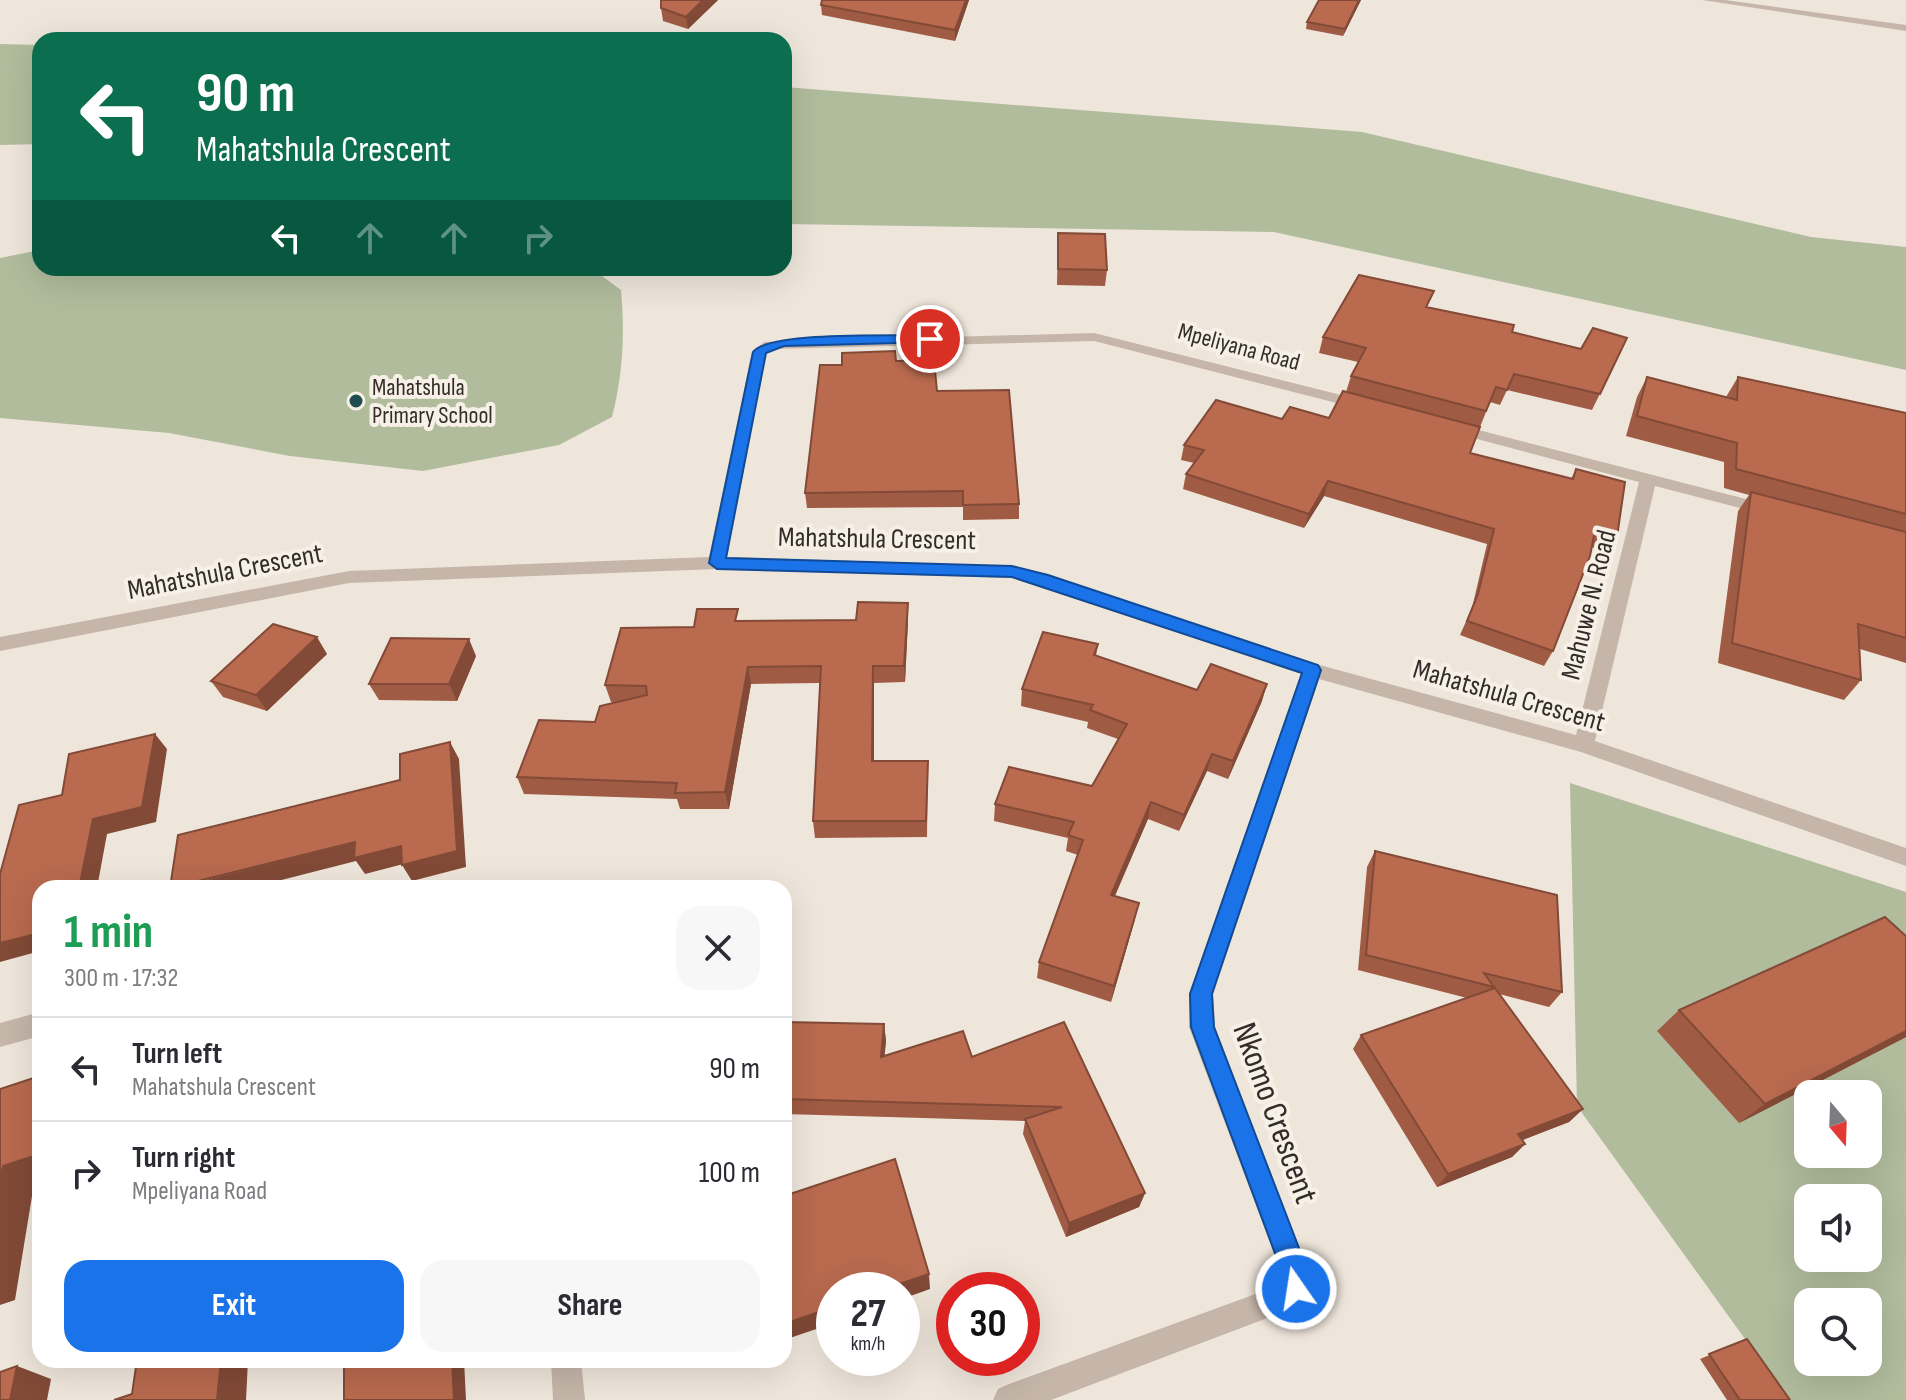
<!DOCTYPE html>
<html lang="en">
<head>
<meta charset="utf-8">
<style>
	:root { --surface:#fff; --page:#f7f7f7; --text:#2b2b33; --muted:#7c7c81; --line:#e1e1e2; --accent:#1a73e8 }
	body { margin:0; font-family:"Sofia Sans Condensed",sans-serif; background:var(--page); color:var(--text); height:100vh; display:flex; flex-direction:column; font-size:30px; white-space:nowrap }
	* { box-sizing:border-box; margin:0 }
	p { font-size:26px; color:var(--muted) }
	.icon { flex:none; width:44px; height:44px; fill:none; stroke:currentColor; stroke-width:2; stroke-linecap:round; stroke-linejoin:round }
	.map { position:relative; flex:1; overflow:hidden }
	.details { position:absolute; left:32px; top:880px; width:760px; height:488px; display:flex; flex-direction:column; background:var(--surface); border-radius:24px; box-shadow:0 8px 32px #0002 }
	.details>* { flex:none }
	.guide { position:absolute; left:32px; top:32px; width:760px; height:244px; border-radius:24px; box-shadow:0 8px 32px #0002; background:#0b6e4f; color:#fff; overflow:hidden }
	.needle { width:52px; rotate:161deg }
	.controls { position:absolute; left:1794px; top:1080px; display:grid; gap:16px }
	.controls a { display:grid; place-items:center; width:88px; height:88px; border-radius:16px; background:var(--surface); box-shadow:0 8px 32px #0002; font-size:40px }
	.speed { position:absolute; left:816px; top:1272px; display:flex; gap:16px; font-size:40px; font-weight:700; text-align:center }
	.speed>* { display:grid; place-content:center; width:104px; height:104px; border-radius:50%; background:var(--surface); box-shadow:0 8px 32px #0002; line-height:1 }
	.speed small { font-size:20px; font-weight:400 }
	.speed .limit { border:12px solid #d22; background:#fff; color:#111 }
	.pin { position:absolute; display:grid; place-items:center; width:68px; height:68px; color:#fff; margin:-34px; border:4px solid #fff; border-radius:50%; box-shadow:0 2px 8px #0007 }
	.me { position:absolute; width:88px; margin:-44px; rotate:347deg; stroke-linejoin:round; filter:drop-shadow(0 0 6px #0008) }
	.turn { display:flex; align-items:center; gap:28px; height:168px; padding:0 32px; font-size:36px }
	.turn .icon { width:104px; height:104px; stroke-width:2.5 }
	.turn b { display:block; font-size:56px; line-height:68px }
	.lanes { display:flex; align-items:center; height:76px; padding:0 32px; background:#0003; justify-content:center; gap:40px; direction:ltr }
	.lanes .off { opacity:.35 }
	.round { display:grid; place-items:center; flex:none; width:84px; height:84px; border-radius:24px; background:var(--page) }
	.head { display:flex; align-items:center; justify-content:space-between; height:136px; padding:0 32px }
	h1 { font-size:48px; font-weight:700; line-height:60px; color:#1e9e55 }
	.button { display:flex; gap:16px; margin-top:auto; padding:16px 32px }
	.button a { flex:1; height:92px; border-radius:24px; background:var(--accent); color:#fff; font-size:32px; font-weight:700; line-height:92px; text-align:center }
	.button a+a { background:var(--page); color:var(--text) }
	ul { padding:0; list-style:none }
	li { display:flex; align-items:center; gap:24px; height:104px; padding:0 32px; border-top:2px solid var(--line) }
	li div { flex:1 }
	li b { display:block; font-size:30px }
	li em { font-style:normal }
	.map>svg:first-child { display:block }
	.green { fill:#b1bc9d; fill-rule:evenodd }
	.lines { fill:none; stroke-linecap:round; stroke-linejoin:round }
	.street { fill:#c5b6a9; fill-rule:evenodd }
	.wall { fill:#9f5b44 }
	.shaded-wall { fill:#824a37 }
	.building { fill:#b96a4f; stroke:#824a37; stroke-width:2 }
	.route { fill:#1a73e8; stroke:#114b97; stroke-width:2 }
	.poi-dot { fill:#224d50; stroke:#f7f0e7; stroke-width:3 }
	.labels { text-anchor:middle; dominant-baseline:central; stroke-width:8; stroke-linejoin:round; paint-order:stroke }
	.far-street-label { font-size:24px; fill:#332c28; stroke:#f7f0e7 }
	.far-poi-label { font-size:24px; fill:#332c28; stroke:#f7f0e7; text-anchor:start }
	.street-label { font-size:28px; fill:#332c28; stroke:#f7f0e7 }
	.near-street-label { font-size:34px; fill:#332c28; stroke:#f7f0e7 }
</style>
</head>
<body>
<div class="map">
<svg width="1906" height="1400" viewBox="0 0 1906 1400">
	<rect width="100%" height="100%" fill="#efe6db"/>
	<g class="green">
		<path d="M0,44l40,1v99l-40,1z"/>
		<path d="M784,87l578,45 449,105 95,10v123l-632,-138 -490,-8z"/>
		<path d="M40,250v18h551l30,22c4,44 2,84 -9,127l-53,28 -136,26 -133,-15 -121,-23 -169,-15v-160z"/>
		<path d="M1570,783l336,109v508h-117l-212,-294zM1808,1094h60v60h-60zM1808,1198h60v60h-60zM1808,1302h60v60h-60z"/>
	</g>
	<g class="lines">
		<g class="street">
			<path d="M1702,0h23l181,25v6z"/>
			<path d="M1094,333l275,69 3,3 -8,5 -270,-69 -322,8 -6,5 -39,203 285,9 36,9 268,89 260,71 63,-253 -192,-51v-6h12l314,81 2,4 -8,5 -112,-29 -60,255 311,107v18l-325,-114 -262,-73 -106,315 2,33 88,229 8,33 -9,16 -251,95h-58l5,-11 11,-5 271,-99 -5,-29 -86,-229v-33l112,-320 -289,-96 -295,-9 -368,14 -349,68v-14l349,-66 360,-14 43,-205 12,-10z"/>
			<path d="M40,1012v24l-40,11v-24z"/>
			<path d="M551,1360h30l4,40h-32z"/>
		</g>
	</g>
	<g class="wall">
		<path d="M718,0l-30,29 -25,-8 -2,-13z"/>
		<path d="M969,0l-14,41 -133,-26 -1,-10z"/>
		<path d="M1361,0l-18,36 -37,-7 1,-7z"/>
		<path d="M1058,233l49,37 -2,16 -48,-1z"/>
		<path d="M1428,307l84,25 69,17 46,-11 -35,72 -85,-20 -7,15 -10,-3 -10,25 -134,-35 5,-16 7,-14 -39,-9 4,-16z"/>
		<path d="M896,361l41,30 82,113v15l-56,1v-13l-156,1 -2,-15 37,-128z"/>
		<path d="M1647,377l79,20 12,-20 168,36v250l-46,-14 1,31 -17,20 -126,-37 20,-152 11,-16 -25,-7v-26l-98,-26 11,-39z"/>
		<path d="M1329,418l242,61 5,-10 41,68 -8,15 -18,-5 -38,104 -9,15 -84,-31 12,-27 15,-64 -163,-48 -20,32 -121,-39 3,-15 8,-11 -13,-3 3,-15 98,-26z"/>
		<path d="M908,620l-3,62 -31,1v78h54l-1,76 -112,1 -2,-17 7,-138 -69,1 -22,125h-49l-3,-10 -153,-5 -7,-17 78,-55 23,-20h-7l-6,-17 89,-58 46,-6z"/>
		<path d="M1098,644l-2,12 101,34 65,11 -34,78 -21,-8 -28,60 -31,-12 -33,77 20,23 -24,83 -74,-24 2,-16 39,-107 -12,-4 2,-13 -74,-17 1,-17 97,-18 26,-47 -31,-11 1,-6 -67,-16 1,-17z"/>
		<path d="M327,654l-60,57 -44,-14 -12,-16z"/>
		<path d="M476,656l-19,45 -78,-1 -10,-16z"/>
		<path d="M1375,851l187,141 -13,15 -50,-13 84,115 -14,13 -47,18 3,4 -13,13 -75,30 -84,-138 8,-14 106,-37 -109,-28 9,-103z"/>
		<path d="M1906,936v101l-167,86 -82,-92 22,-21z"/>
		<path d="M784,1022l100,2 2,17 -2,15 88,1 92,-35 81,171 -6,14 -73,30 -43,-103 2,-13 -241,-7z"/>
		<path d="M1747,1339l43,61h-63l-27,-41z"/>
	</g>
	<g class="shaded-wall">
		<path d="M703,0h15l-30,29 -2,-12z"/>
		<path d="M966,0h3l-14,41v-11z"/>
		<path d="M1359,0h2l-18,36 2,-7z"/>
		<path d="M1328,481l-4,15 -20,32 5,-14z"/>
		<path d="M908,603v17l-3,62 -1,-16z"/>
		<path d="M317,637l10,17 -60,57 -11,-16z"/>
		<path d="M469,639l7,17 -19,45 -8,-17z"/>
		<path d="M873,666l1,17v95l-2,-17z"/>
		<path d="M748,667l3,17 -22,125 -4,-17z"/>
		<path d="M1267,684l-5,17 -34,78 5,-18z"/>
		<path d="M155,734l12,15 -11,73 -49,12 -10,54h-18l14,-69z"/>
		<path d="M450,742l9,17 7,108 -54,14 -10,-16z"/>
		<path d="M1212,754l-5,17 -28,60 5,-16z"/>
		<path d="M1151,802l-3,17 -40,92 3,-16z"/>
		<path d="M355,842l46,4 10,16 -46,12 -9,-13 -106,27h-76z"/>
		<path d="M1139,903l-4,16 -24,83 3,-16z"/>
		<path d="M40,933v18l-40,11v-19z"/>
		<path d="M884,1024l2,17 -3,32 -2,-16z"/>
		<path d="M1906,1031v6l-167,86 26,-19z"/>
		<path d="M1583,1109l-14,13 -64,25 13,-13z"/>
		<path d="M1525,1144l-13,13 -75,30 11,-13z"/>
		<path d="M40,1154v28l-6,2 -19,116 -15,5v-125l3,-14z"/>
		<path d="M1145,1193l-6,14 -73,30 3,-14z"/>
		<path d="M929,1274l1,15 -28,10v-9h-20z"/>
		<path d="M834,1307v16l-50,17v-16z"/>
		<path d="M221,1360h27l-2,40h-29z"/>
		<path d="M452,1360h12l2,40h-12z"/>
		<path d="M17,1366l34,13 -4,21h-37z"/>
	</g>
	<g class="building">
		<path d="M661,0h42l-17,17 -25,-9z"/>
		<path d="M822,0h144l-11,30 -134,-25z"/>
		<path d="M1319,0h40l-14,29 -38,-7z"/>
		<path d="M1058,233l47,1 2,36 -49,-1z"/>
		<path d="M1359,275l75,16 -8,16 88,18 -2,7 69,17 12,-21 34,10 -27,56 -86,-20 -7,16 -11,-3 -10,24 -135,-35 15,-28 -43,-11z"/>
		<path d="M895,351l1,10 38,-1 3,31 72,-1 10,114 -56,1v-14l-158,2 15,-128h22v-12z"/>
		<path d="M1647,377l90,23 1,-23 168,36v101l-170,-45 1,-26 -100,-27z"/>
		<path d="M1343,391l137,36 -10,26 103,26 3,-10 49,13 -8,55 -22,-6 -5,25 -37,95 -86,-30 11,-27 16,-65 -166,-48 -19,33 -123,-40 18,-24 -20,-5 32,-45 66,19 8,-12 39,11z"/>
		<path d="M1751,492l155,40v106l-48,-14 3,56 -129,-37z"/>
		<path d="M858,602l50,1 -4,63h-31l-1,95h56l-2,60h-113l8,-155 -73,1 -23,125 -50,1 2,-10 -160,-6 22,-57 56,2 5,-16 47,-11 -1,-9 -41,-1 16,-57 73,-1 3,-18h41l-3,12 121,-1z"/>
		<path d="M273,624l44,13 -61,58 -45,-14z"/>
		<path d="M1043,632l55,12 -4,11 103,35 14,-26 56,20 -34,77 -21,-7 -28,61 -33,-13 -40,93 28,8 -25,83 -75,-24 44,-122 -15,-5 6,-13 -79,-18 14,-37 83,19 35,-62 -37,-14 3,-5 -71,-16z"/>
		<path d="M391,638l78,1 -20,45h-80z"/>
		<path d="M155,734l-13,73 -49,12 -14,69h-39v45l-40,10v-69l19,-69 43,-10 7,-41z"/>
		<path d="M450,742l7,109 -55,14 -1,-19 -47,12 1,-16 -185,46 8,-53 222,-55v-26z"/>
		<path d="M1375,851l182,44 5,97 -78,-19 10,14 -128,-32z"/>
		<path d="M1885,917l21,19v95l-141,73 -86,-94z"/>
		<path d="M1495,988l88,121 -65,25 7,10 -77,30 -87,-139z"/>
		<path d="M784,1022l100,2 -3,33 82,-26 9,26 92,-35 81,171 -76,30 -44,-104 37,-12 -278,-8z"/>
		<path d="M40,1076v78l-37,12 -3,14v-91z"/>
		<path d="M895,1159l34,115 -47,16h-48v17l-50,17v-128z"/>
		<path d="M1747,1339l43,61h-50l-31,-46z"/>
		<path d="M137,1360h84l-4,40h-103l18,-6z"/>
		<path d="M344,1360h108l2,40h-110z"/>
		<path d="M17,1366l-7,34h-10v-28z"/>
	</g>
	<path class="route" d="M930,335l7,4 -2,3 -151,4 -18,7 -40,205 286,8 36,9 270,90 3,5 -109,324 2,33 88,229 7,33 -4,10 -9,4 -9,-4 -11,-43 -85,-229 -1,-33 112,-321 -290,-96 -295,-8 -8,-6 44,-211c16,-21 145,-16 177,-17z"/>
	<circle class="poi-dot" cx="356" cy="401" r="8"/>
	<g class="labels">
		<g class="far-street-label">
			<text transform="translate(1239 347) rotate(15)">Mpeliyana Road</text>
		</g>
		<g class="far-poi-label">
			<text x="372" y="387">Mahatshula<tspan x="372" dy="28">Primary School</tspan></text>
		</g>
		<g class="street-label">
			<text transform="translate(877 539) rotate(1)">Mahatshula Crescent</text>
			<text transform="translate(225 572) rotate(-11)">Mahatshula Crescent</text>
			<text transform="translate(1589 605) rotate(-76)">Mahuwe N. Road</text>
			<text transform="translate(1509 696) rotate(16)">Mahatshula Crescent</text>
		</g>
		<g class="near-street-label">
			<text transform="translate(1275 1113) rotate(70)">Nkomo Crescent</text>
		</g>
	</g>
</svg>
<div class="controls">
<a><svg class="needle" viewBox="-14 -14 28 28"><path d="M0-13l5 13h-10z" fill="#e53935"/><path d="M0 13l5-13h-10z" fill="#7c7c81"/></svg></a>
<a><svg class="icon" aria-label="sound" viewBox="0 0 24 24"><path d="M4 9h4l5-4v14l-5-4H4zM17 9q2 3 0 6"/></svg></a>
<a><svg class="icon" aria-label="search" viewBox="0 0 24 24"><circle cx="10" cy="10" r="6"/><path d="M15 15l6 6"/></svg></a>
</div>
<div class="speed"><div>27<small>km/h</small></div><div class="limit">30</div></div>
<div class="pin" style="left:930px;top:339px;background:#d93025"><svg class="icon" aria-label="arrive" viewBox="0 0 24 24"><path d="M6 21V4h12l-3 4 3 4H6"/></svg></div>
<svg class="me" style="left:1296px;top:1289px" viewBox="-20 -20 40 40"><circle r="17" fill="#1a73e8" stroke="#fff" stroke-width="3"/><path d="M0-11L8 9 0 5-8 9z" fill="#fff"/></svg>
<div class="guide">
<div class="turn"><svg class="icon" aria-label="left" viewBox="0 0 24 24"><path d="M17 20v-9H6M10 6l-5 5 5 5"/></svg><div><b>90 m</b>Mahatshula Crescent</div></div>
<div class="lanes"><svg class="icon" aria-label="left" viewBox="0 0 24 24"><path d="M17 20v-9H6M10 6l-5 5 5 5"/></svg><svg class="icon off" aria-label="ahead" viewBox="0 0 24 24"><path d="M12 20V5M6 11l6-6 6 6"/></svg><svg class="icon off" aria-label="ahead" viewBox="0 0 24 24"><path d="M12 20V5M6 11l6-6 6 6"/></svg><svg class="icon off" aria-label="right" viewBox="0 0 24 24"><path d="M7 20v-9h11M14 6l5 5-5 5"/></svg></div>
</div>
<section class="details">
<div class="head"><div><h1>1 min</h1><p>300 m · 17:32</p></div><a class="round"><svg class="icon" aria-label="close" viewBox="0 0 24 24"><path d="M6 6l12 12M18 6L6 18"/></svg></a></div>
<ul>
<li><svg class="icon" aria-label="left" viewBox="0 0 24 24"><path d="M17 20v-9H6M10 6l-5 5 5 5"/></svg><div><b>Turn left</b><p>Mahatshula Crescent</p></div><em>90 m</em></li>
<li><svg class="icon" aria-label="right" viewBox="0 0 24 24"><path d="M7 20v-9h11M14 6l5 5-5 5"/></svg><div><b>Turn right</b><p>Mpeliyana Road</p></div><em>100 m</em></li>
</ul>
<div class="button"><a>Exit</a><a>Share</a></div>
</section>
</div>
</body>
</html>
